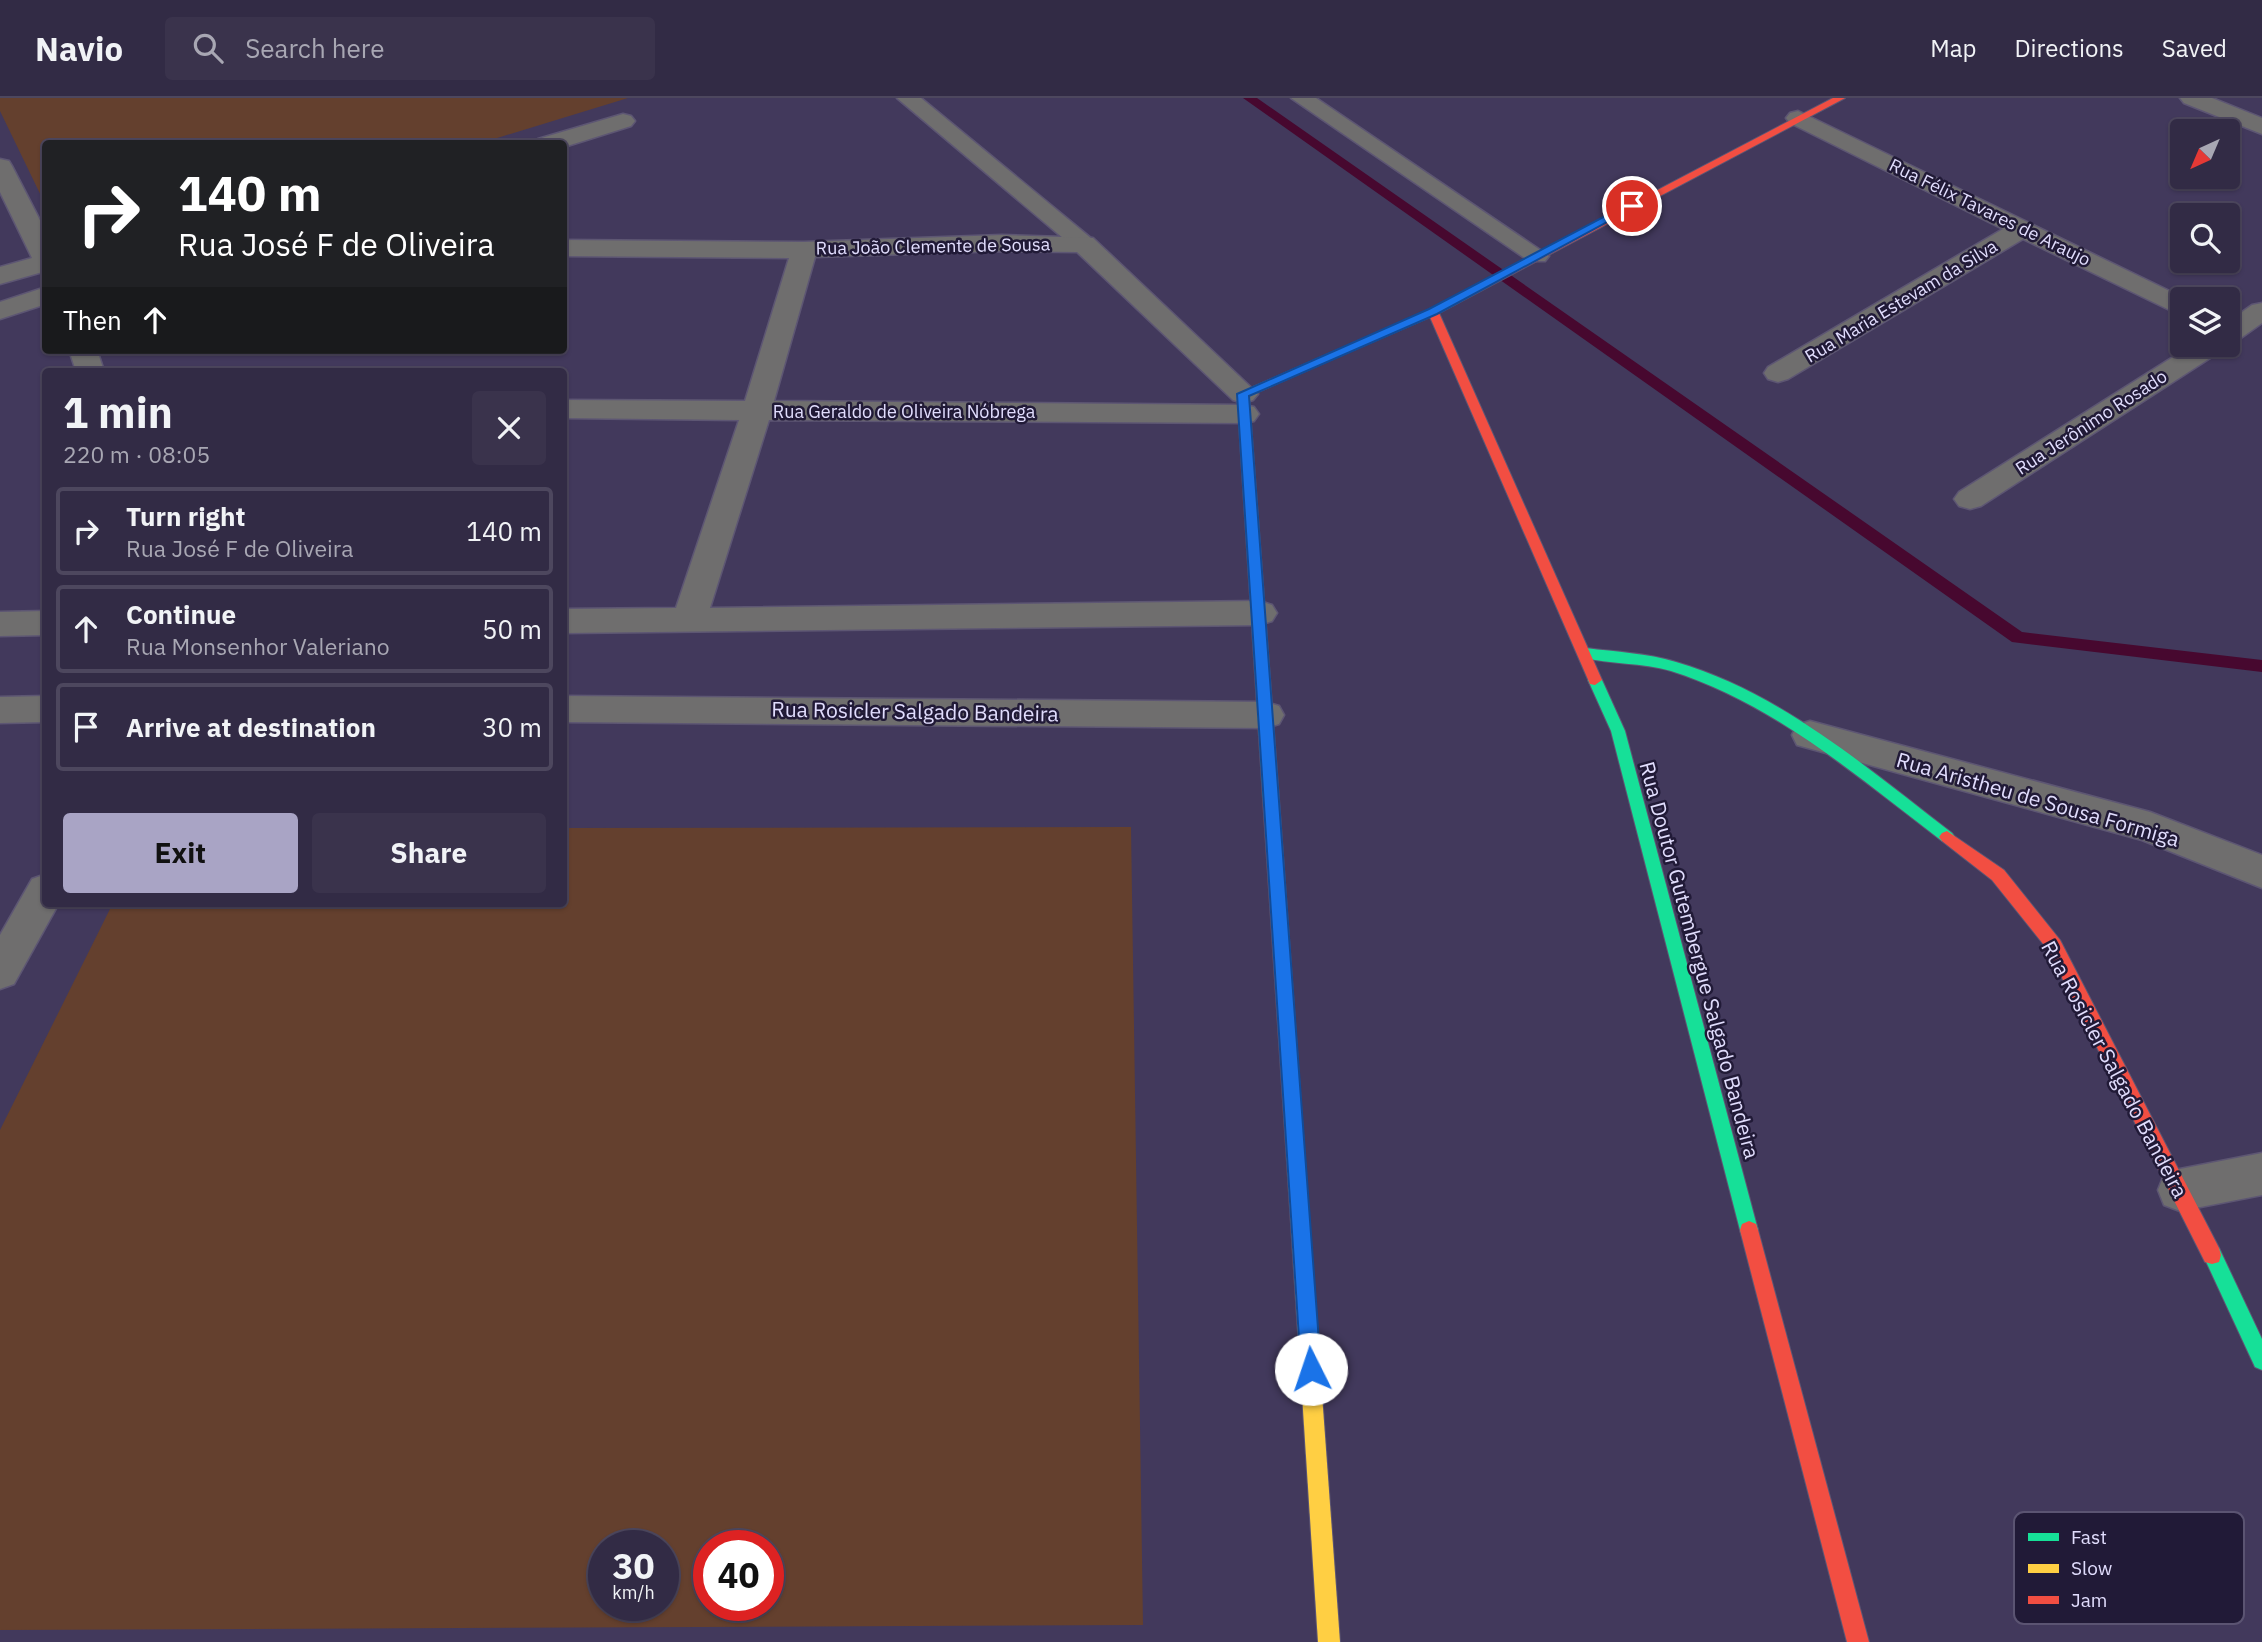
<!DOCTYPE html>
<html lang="en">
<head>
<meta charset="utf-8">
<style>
	:root { --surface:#322b45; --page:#3a334c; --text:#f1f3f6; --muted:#a8a7b3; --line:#4d475e; --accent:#a9a4c5 }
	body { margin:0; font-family:"IBM Plex Sans",sans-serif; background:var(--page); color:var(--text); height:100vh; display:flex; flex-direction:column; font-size:26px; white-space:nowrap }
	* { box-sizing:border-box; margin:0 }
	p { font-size:23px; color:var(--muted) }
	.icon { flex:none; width:38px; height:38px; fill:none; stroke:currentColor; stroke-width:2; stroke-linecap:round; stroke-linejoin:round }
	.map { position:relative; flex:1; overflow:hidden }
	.sheet { position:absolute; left:42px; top:270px; width:525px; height:539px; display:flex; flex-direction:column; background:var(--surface); border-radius:7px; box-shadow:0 2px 5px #0004,0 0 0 2px var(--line) }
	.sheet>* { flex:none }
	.guide { position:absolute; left:42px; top:42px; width:525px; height:214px; border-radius:7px; box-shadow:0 2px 5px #0004,0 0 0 2px var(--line); background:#202124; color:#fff; overflow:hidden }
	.needle { width:46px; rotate:224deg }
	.buttons { position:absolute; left:2170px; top:21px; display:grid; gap:14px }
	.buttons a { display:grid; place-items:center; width:70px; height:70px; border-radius:7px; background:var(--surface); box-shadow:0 2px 5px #0004,0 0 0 2px var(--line); font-size:35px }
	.speed { position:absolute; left:588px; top:1432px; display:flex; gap:14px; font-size:35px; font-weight:700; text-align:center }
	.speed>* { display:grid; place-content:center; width:91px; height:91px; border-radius:50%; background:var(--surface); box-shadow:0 2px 5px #0004,0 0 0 2px var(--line); line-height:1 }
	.speed small { font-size:18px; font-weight:400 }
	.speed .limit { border:10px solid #d22; background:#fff; color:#111 }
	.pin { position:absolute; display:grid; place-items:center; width:60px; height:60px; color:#fff; margin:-30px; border:4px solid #fff; border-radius:50%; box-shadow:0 2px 7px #0007 }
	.me { position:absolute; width:77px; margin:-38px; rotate:356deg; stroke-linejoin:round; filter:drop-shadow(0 0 5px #0008) }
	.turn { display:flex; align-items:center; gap:24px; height:147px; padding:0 21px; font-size:32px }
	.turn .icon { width:91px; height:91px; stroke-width:2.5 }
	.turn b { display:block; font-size:49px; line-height:60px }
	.then { display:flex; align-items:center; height:66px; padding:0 21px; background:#0003; gap:14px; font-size:26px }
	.round { display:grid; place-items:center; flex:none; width:74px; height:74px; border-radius:7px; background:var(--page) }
	.overview { display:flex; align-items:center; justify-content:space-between; height:119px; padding:0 21px }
	h1 { font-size:42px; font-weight:700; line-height:52px }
	.button { display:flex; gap:14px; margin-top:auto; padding:14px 21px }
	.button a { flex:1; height:80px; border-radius:7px; background:var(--accent); color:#111; font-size:28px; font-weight:700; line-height:80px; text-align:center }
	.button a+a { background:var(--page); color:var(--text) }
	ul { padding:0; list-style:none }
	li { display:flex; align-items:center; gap:21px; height:88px; margin:0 14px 10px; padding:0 7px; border:4px solid var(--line); border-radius:7px }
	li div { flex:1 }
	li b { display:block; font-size:26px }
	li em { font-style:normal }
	header { display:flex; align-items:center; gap:42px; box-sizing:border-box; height:98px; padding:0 35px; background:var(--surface); border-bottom:2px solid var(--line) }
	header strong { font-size:33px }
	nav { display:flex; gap:38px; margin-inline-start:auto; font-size:24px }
	.search { width:490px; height:63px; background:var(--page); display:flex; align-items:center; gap:18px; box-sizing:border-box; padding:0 24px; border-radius:7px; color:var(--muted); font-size:26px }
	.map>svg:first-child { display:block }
	.green { fill:#64402e; fill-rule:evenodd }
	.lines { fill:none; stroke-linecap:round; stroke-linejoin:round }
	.stream { fill:#47082f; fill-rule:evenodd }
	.lane-casing { stroke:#5d5673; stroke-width:3 }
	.street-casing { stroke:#5d5673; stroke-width:3 }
	.fast-casing { stroke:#5d5673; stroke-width:2 }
	.slow-casing { stroke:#5d5673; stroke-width:2 }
	.jam-casing { stroke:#5d5673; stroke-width:2 }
	.lane { fill:#6f6e6e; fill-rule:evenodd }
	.street { fill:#6f6e6e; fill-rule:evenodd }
	.fast { fill:#16e098; fill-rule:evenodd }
	.slow { fill:#ffcf43; fill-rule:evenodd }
	.jam { fill:#f24e42; fill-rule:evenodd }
	.route { fill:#1a73e8; stroke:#114b97; stroke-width:2 }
	.labels { text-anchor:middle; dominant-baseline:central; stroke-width:5; stroke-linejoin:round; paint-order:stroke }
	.far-street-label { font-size:18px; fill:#e1ddfd; stroke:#211a37 }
	.street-label { font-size:21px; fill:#e1ddfd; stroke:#211a37 }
	.key { fill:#211a37; stroke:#5b5472; stroke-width:2 }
	.key-label { font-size:19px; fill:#e1ddfd }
</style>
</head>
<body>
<header>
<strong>Navio</strong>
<div class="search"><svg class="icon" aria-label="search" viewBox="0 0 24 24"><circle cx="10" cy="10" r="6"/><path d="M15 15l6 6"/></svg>Search here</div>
<nav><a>Map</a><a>Directions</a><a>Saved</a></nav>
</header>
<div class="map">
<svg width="2262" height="1544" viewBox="0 0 2262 1544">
	<rect width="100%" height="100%" fill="#42395c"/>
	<g class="green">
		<path d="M0,0h628l-147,45 -435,1 -1,60 -45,-93z"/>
		<path d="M1131,729l12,798 -1143,5v-500l113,-227h451v-75zM604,1447h59v60h-59zM709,1447h59v60h-59z"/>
	</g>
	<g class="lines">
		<path class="stream" d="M1243,0h14l765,534 240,28v12l-250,-30z"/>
		<g class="lane-casing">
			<g id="lane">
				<path d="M897,0h24l171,141 4,5 -4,5h-16z"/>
				<path d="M1291,0h25l233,158 -4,5h-16z"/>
			</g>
		</g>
		<g class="street-casing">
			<g id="street">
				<path d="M2180,0h32l50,20v16l-78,-31z"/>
				<path d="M1798,13l388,188h-4v17l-159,-77 -235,140 -10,3 -10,-3 -4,-6 4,-6 235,-138 -213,-106 -4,-5 4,-5z"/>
				<path d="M623,16l8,2 4,5 -4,5 -67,21v-3h-29l3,-5z"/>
				<path d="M0,61l9,2 3,5 34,66v39l-46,13v-17l32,-9 -32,-66z"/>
				<path d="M1002,137l91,3 165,156 -5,6 -10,3 -10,-3 -156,-148 -75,-1 -187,6 -41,144 470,4 10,2 5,7 -5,7 -10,2 -475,-3 -59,188 550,-7 12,4 5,8 -5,8 -12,4 -696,8v-24l112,-1 63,-188 -175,-2v-18l181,1 44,-143 -225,-2v-16l240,2z"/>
				<path d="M46,189v17l-46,15v-17z"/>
				<path d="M2262,205v20l-24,17 -10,2v-20l24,-17z"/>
				<path d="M2192,247h33l-4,6 -240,155 -11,3 -11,-3 -5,-7 5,-7z"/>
				<path d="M69,252h28l7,21h-28z"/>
				<path d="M46,513v24l-46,1v-24z"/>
				<path d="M46,598v26l-46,1v-26z"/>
				<path d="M564,598l702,6 13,4 5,9 -5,9 -13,4 -702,-6z"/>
				<path d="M1810,623l340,91 112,43v33l-120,-48 -345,-95 -5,-10 5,-10z"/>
				<path d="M46,776v29h13l-45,81 -14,5v-54l32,-56z"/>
				<path d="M2262,1055v42l-82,16 -16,-6 -6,-15 6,-15 16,-6z"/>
			</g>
		</g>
		<g class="fast-casing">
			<g id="fast">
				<path d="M1340,251l4,1v4l-95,42 30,403 -8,6 -8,-6 -26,-405z"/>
				<path d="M1586,550c30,4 61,5 90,14 104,30 191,106 276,171l3,4 -3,4h-10c-84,-64 -169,-138 -271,-170 -29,-9 -61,-6 -90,-14l-2,-4 2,-4z"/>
				<path d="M1595,577l7,5 23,51 133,499 -2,6 -7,3 -7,-3 -2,-6 -129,-499 -23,-51z"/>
				<path d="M2212,1148l7,2 43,91v31l-7,-3 -52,-112 2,-7z"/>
			</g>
		</g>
		<g class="slow-casing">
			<path id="slow" d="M1295,1041l6,2 3,6 36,495h-22l-32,-495 3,-6z"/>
		</g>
		<g class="jam-casing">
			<g id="jam">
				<path d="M1833,0h12l-406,215 163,367 -7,5 -5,-1 -160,-367 -86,37h-8l-2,-2 95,-42z"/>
				<path d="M1271,695l8,6 25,348 -3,6 -6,2 -6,-2 -3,-6 -23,-348z"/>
				<path d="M1947,733l57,39 56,70 159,308 2,7 -2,7 -7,2 -7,-2 -157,-312 -56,-70 -50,-39 -3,-4 3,-4z"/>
				<path d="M1749,1123l7,3 2,6 111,412h-22l-107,-412 2,-6z"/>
			</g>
		</g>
		<use href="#lane" class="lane"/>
		<use href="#street" class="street"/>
		<use href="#fast" class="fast"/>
		<use href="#slow" class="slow"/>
		<use href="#jam" class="jam"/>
	</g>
	<path class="route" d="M1628,106l9,2 -200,108 -188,82 72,973 -3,7 -7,3 -7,-3 -3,-7 -64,-975 192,-85z"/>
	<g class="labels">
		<g class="far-street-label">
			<text transform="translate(1990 114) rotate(26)">Rua Félix Tavares de Araujo</text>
			<text transform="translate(933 148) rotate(-1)">Rua João Clemente de Sousa</text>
			<text transform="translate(1901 203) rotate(-31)">Rua Maria Estevam da Silva</text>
			<text x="904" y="313">Rua Geraldo de Oliveira Nóbrega</text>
			<text transform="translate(2091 324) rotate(-33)">Rua Jerônimo Rosado</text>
		</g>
		<g class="street-label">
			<text transform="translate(915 613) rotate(1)">Rua Rosicler Salgado Bandeira</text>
			<text transform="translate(2038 701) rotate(16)">Rua Aristheu de Sousa Formiga</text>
			<text transform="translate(1700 862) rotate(75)">Rua Doutor Gutembergue Salgado Bandeira</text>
			<text transform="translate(2115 971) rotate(62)">Rua Rosicler Salgado Bandeira</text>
		</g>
	</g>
	<rect x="2014" y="1414" width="230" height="112" rx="10" class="key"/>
	<rect x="2028" y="1435" width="31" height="8" fill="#16e098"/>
	<rect x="2028" y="1466" width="31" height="9" fill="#ffcf43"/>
	<rect x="2028" y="1498" width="31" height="8" fill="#f24e42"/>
	<g class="key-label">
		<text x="2071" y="1446">Fast</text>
		<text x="2071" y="1477">Slow</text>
		<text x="2071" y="1509">Jam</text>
	</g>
</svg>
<div class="buttons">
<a><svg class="needle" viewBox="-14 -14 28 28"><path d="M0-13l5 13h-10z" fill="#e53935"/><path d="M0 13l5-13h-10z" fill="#a8a7b3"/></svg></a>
<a><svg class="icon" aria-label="search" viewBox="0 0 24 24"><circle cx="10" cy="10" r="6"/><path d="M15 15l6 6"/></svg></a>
<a><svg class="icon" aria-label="layers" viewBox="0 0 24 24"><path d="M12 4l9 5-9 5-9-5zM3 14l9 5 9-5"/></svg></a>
</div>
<div class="speed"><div>30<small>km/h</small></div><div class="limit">40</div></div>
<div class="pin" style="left:1632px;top:108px;background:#d93025"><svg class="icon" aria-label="arrive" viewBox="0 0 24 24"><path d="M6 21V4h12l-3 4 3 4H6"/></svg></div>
<svg class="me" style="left:1311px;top:1271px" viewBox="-20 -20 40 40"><circle r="19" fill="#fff"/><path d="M0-13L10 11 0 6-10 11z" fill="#1a73e8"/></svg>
<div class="guide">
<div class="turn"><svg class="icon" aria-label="right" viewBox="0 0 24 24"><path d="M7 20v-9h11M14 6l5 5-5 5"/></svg><div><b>140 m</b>Rua José F de Oliveira</div></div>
<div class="then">Then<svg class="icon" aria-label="ahead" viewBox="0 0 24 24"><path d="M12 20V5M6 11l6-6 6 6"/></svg></div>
</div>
<section class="sheet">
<div class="overview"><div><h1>1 min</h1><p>220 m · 08:05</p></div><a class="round"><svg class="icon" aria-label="close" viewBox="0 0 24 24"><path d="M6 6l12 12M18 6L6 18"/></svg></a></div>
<ul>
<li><svg class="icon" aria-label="right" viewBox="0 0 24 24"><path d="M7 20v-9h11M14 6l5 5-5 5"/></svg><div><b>Turn right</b><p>Rua José F de Oliveira</p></div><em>140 m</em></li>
<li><svg class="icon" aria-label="ahead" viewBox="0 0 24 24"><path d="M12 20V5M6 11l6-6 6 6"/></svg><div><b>Continue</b><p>Rua Monsenhor Valeriano</p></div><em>50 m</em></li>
<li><svg class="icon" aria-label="arrive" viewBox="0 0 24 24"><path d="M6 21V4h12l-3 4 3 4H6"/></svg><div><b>Arrive at destination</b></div><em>30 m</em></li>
</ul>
<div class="button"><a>Exit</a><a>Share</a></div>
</section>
</div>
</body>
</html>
